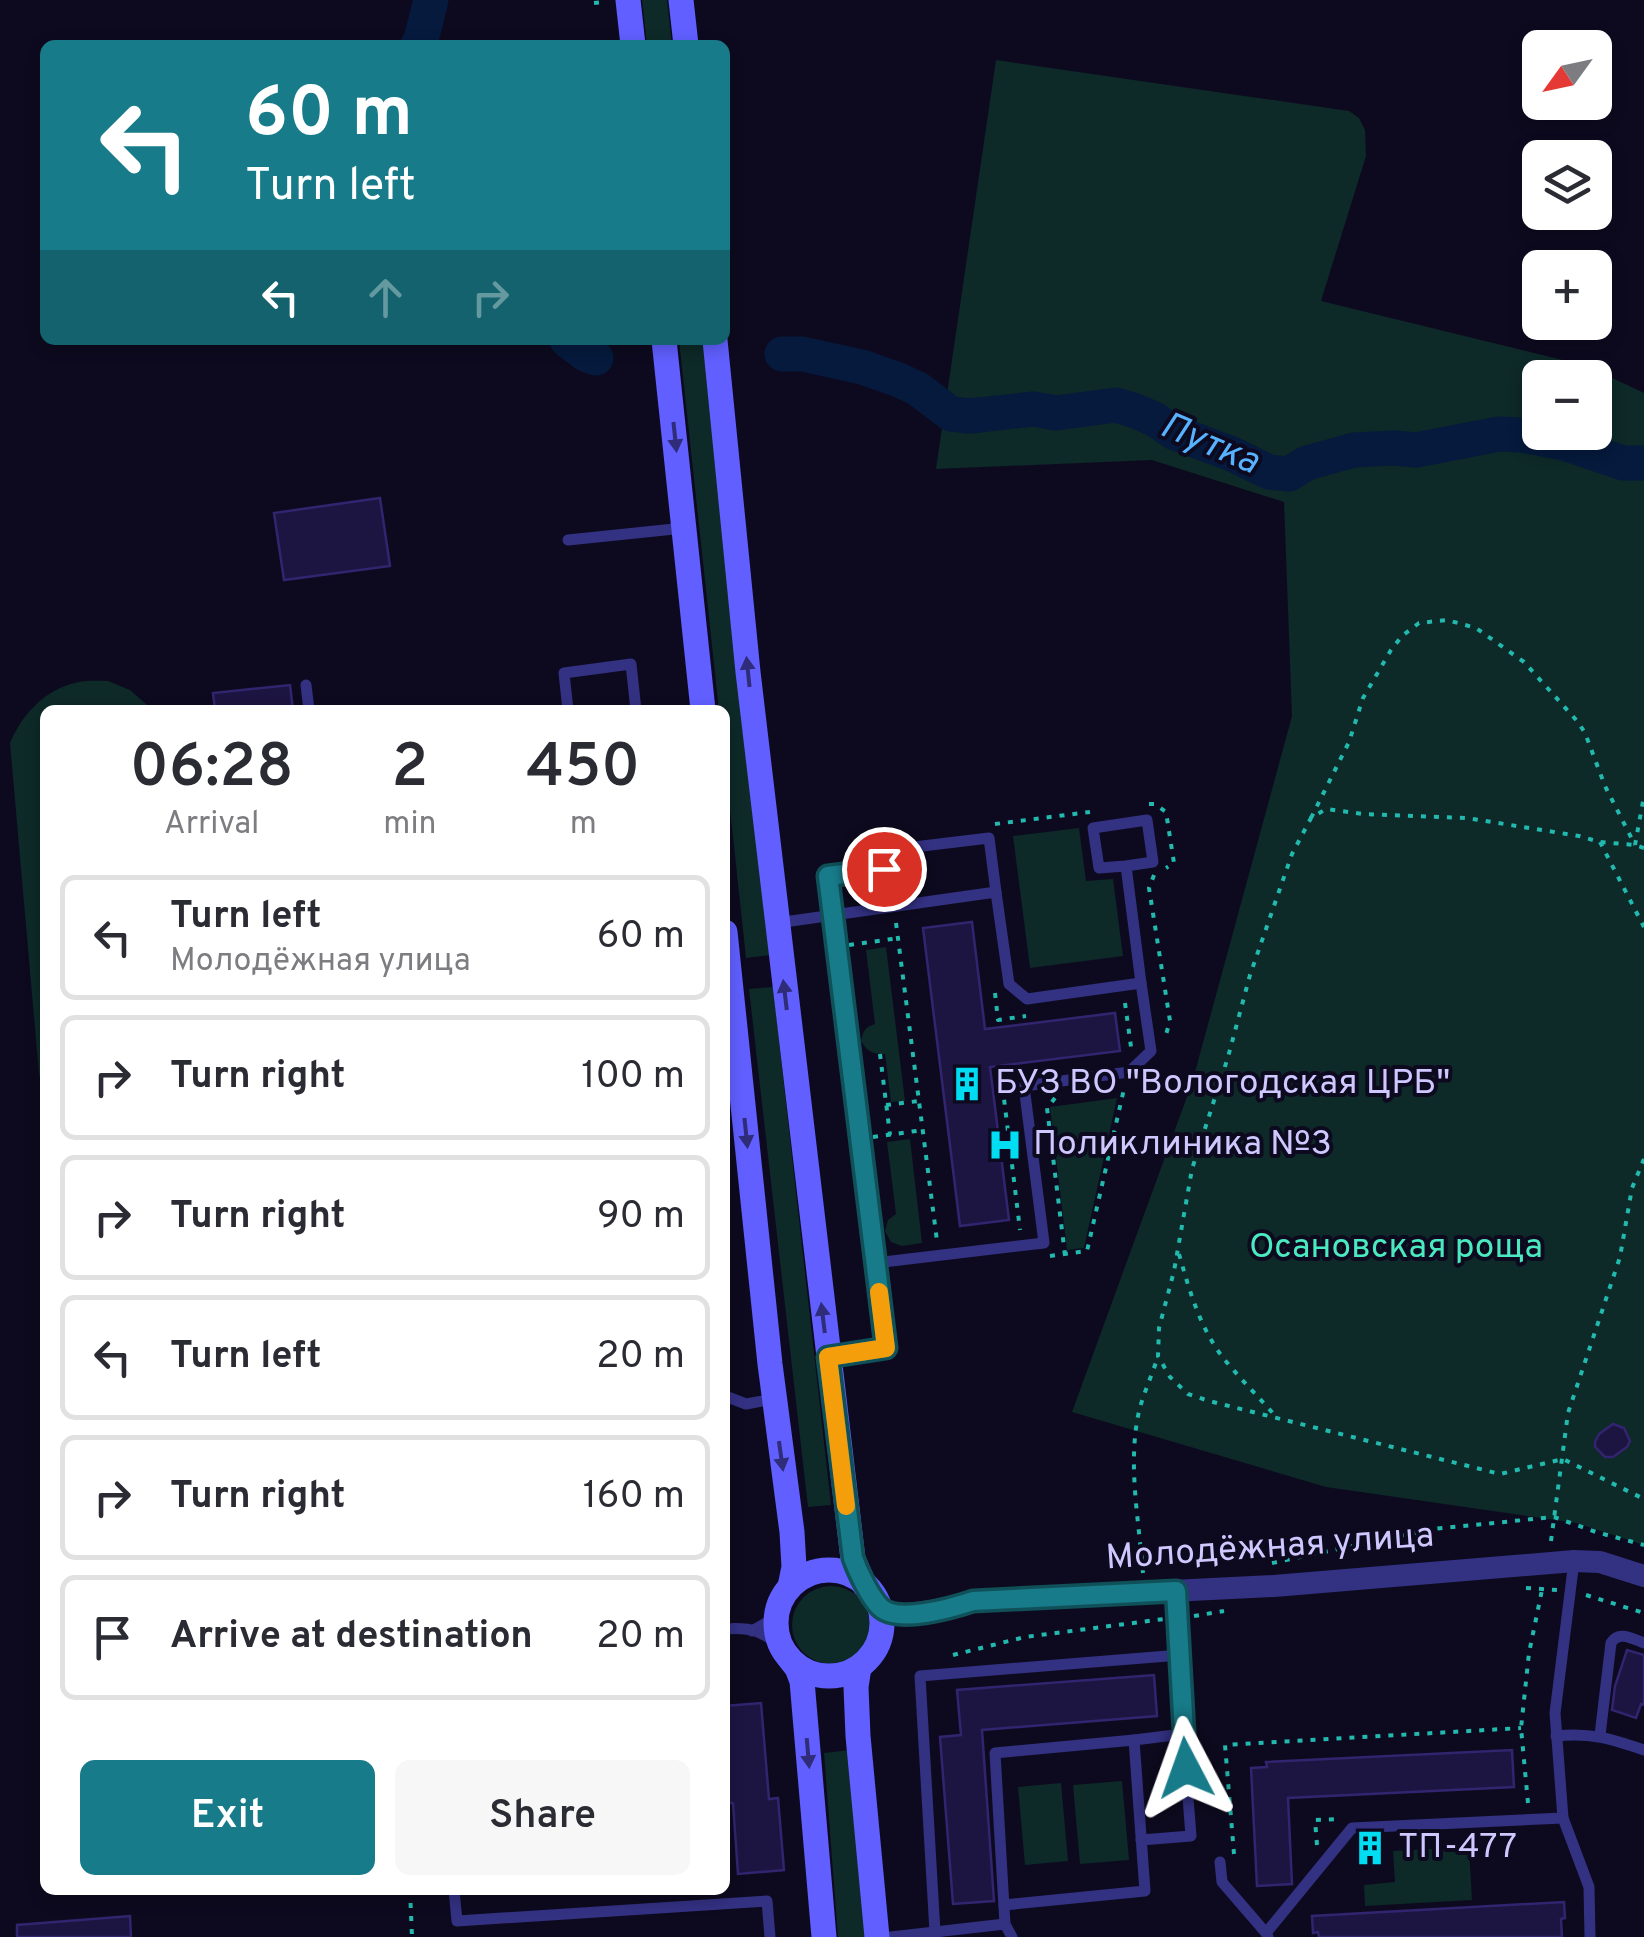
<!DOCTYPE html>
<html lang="en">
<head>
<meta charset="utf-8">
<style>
	:root { --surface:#fff; --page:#f7f7f7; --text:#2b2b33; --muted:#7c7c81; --line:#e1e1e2; --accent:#187b89 }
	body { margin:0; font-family:Overpass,sans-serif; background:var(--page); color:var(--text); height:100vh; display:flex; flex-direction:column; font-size:38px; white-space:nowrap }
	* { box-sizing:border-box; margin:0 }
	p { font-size:32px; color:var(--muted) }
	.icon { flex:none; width:55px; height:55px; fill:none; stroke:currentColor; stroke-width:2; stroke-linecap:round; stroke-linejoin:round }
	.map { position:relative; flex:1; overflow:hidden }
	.side { position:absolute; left:40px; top:705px; width:690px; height:1190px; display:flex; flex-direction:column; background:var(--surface); border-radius:15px; box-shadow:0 5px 15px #0003 }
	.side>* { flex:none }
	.guide { position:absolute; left:40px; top:40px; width:690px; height:305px; border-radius:15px; box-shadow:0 5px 15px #0003; background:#187b89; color:#fff; overflow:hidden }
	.needle { width:65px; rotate:237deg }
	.buttons { position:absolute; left:1522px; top:30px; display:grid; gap:20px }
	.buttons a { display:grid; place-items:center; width:90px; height:90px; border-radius:15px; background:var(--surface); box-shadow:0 5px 15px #0003; font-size:50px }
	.pin { position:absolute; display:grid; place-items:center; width:85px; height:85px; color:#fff; margin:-42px; border:5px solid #fff; border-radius:50%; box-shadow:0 2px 10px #0007 }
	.me { position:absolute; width:110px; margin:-55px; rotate:356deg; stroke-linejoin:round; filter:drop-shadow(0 0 8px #0008) }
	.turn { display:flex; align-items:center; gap:35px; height:210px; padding:0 40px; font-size:45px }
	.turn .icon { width:130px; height:130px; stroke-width:2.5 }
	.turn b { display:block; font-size:70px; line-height:85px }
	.lanes { display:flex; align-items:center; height:95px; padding:0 40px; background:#0003; justify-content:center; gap:50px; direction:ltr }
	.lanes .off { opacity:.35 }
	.eta { display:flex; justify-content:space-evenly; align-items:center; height:170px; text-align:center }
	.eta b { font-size:60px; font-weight:600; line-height:70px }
	.action { display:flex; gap:20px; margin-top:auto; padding:20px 40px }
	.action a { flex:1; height:115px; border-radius:15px; background:var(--accent); color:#fff; font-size:40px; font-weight:600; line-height:115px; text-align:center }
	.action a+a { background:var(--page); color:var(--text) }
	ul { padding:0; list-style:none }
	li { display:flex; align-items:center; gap:30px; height:125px; margin:0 20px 15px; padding:0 20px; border:5px solid var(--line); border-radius:15px }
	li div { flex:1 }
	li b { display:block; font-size:38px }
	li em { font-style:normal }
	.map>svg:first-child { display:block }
	.green { fill:#0d2928; fill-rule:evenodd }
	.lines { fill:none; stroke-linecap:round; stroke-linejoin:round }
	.river { stroke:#051a3d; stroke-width:35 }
	.building { fill:#1d1541; stroke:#32246f; stroke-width:2.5 }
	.path { stroke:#22b9ae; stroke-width:4; stroke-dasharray:5 8; stroke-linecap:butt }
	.lane { stroke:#333182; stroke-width:11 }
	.street { stroke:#333182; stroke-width:22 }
	.secondary { stroke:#615fff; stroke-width:25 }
	.oneway { fill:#2f2c79 }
	.route-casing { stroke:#105059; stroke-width:25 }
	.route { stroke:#187b89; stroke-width:18 }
	.slow { stroke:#f59e0b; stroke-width:18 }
	.labels { text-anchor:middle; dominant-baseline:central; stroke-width:8; stroke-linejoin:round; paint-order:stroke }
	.poi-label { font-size:35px; fill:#cec8ff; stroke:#0d0a1f; text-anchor:start }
	.park-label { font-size:35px; fill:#4ae9c0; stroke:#0d0a1f }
	.street-label { font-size:35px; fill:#cec8ff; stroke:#0d0a1f }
	.water-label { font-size:38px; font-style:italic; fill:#56b2ff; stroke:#0d0a1f }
</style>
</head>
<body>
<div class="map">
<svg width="1644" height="1937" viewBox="0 0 1644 1937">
	<rect width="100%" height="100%" fill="#0d0a1f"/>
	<g class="green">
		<path d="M642,0h25l5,45h-25z"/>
		<path d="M996,60l353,51 10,7 6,12 1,26 -45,145 266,65 57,27v1152l-68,-22 -250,-36 -254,-75 120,-329 100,-367 -8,-214 -132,-42 -216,9zM1540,378h55v54h-55z"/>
		<path d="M679,340h25l67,615 -25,3 -21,-195v-53h-6z"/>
		<path d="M108,681l22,9 23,20h-108v384l-6,-20 -29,-331c12,-28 34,-53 65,-60 10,-3 22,-2 33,-2z"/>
		<path d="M1079,828l7,53 27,-2 10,77 -93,12 -17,-132z"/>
		<path d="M886,947l19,154 -14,1 -6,-48c-13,0 -17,-2 -24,-13 2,-10 4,-14 14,-17l-9,-74z"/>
		<path d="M773,987l58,518 -23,2 -59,-518z"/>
		<path d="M1117,1098l-33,150 -17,2 -17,-143z"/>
		<path d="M910,1139l12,104 -20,3 -11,-4 -6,-11 3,-11 8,-6 -9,-72z"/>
		<circle cx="831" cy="1625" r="39"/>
		<path d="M851,1750l16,187h-29l-14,-184z"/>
		<path d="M1122,1781l7,79 -49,4 -7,-79z"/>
		<path d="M1061,1783l7,78 -43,4 -7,-78z"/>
		<path d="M1469,1847l3,53 -107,6 -1,-21 31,-3 -2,-31z"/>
	</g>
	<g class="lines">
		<g class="river">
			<path d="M418,45l3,-5 10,-40"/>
			<path d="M567,340l18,14 11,4"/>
			<path d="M782,354h20l60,13 37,13 19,9 33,25 19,2 64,-7 22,4 60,-8 20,6 20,9 17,12 59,22 37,18 20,2 18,-11 47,-13 41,-2 21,2 83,-16 22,1 43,8 59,20h21"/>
		</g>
	</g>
	<g class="building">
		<path d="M380,498l10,68 -106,14 -10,-67z"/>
		<path d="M290,685l3,25h-78l-2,-17z"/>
		<path d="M972,922l13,107 130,-16 5,38 -130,16 19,153 -49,6 -37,-298z"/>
		<path d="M1613,1424l11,4 6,13 -3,6 -14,10h-8l-10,-10v-5l4,-8z"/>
		<path d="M1627,1650l17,5v50l-3,-1 -5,14 -24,-8 3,-24z"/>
		<path d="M1154,1675l3,41 -175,14 12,171 -41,3 -13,-167 21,-2 -4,-45z"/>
		<path d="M761,1703l8,96 9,-1 6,72 -46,4 -5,-71h-8v-97z"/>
		<path d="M1512,1750l2,37 -226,11 4,86 -35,2 -6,-118 16,-1 -1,-5z"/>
		<path d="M1564,1902l1,16 -4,1 1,18h-243l-1,-5 -5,1 -1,-17z"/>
		<path d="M130,1916l1,21h-114v-12z"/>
	</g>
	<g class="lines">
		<g class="path">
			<path d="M594,3l10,-1"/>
			<path d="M1149,804h6l11,8 8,51 -8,5"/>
			<path d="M1311,818l38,-76 14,-44 28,-48 11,-14 17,-13 28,-3 29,8 48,34 54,60 7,11 20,53 30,59"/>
			<path d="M995,824l95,-12"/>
			<path d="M1600,842l44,85"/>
			<path d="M1635,845l9,-49"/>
			<path d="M1644,848l-9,-3 -35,-3 -21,-6 -112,-18 -104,-4 -37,-5 -15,9 -19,36 -42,121 -22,82 -36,112 -18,102 -15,57 -1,28 12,21 18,17 21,7 291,73 63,-15 81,40"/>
			<path d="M1154,875l-5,13 21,133 -5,17"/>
			<path d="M896,923l41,318"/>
			<path d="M849,945l50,-7"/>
			<path d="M995,993l3,27 28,-4"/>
			<path d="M1125,1003l6,44"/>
			<path d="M880,1054l10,81"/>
			<path d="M1014,1072l-13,2 19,156"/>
			<path d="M1055,1098l-8,10 18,147"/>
			<path d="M886,1105l33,-4"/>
			<path d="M873,1137l50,-7"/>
			<path d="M1179,1254c10,35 20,71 42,101 17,22 39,43 57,64"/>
			<path d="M1050,1256l37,-5 37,-162h3"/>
			<path d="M1551,1541l17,-128 52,-156 12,-69 12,-29"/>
			<path d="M1272,1563l161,-34 121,-12 42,15 48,13"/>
			<path d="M1143,1573c-4,-52 -15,-106 -5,-157 4,-20 14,-40 20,-60"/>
			<path d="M1526,1588l31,2"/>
			<path d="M1586,1595l58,18"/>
			<path d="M1194,1616l30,-5"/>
			<path d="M953,1655l72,-18 139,-18"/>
			<path d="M1528,1803l-7,-75 8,-75 14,-68"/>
			<path d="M1317,1845l-2,-25 25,-1"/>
			<path d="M1234,1854l-9,-109 296,-17"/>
			<path d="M410,1890l2,47"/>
		</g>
		<g class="lane">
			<path d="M568,540l116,-12"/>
			<path d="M306,685l3,25"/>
			<path d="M568,710l-4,-37 67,-9 5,46"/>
			<path d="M1126,866l-27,2 -6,-40 54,-8 6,42 -27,4 15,117"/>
			<path d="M777,923l219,-31 13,92 18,15 114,-16 10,68 -22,21 -105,14 20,157 -169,20"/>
			<path d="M828,1357l58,-9 -58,-472 55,-7 -2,-18 108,-13 7,54"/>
			<path d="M725,1396l21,8 28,-5"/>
			<path d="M1574,1561l-19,152 8,105 26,69 1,50"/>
			<path d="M879,1606l14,8 6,1"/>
			<path d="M725,1629c27,-2 38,2 58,20"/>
			<path d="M752,1631l19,-11 8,-13"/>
			<path d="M881,1631l18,-16"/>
			<path d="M1600,1735l11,-92c8,-13 22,-4 33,0"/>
			<path d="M1556,1736c34,-4 56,3 88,14"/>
			<path d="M1141,1840l50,-4 -8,-102"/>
			<path d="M1220,1862l2,20 44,51"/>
			<path d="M454,1890l3,31 310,-20 3,36"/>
			<path d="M1004,1905l141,-14 -11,-151 49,-6 -7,-143"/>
			<path d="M935,1932l-15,-256 260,-21"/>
			<path d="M891,1937l114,-13"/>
			<path d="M1012,1937l-7,-13 -10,-171 139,-13"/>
			<path d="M1268,1937l-2,-4 86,-105 211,-10"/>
		</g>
		<path class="street" d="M899,1615l49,-6 25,-8 301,-15 300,-25 26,1 44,14"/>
		<g class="secondary">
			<path d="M628,0l5,45"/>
			<path d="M681,0l5,45"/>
			<path d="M664,340l39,370"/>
			<path d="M715,340l33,332 105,887 12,27"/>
			<path d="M725,932l45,432 22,168 2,35 -4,20"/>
			<circle cx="829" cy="1623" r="53"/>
			<path d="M790,1659l7,9 5,13 22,256"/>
			<path d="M859,1667l-3,20 2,49 19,201"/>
		</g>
	</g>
	<defs><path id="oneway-solid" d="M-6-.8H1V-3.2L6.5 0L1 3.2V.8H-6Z" transform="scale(2.5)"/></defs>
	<g class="oneway">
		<use href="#oneway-solid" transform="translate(675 437) rotate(84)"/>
		<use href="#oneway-solid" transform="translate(748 672) rotate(-96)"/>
		<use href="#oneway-solid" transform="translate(785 995) rotate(-97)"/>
		<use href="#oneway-solid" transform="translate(746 1133) rotate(84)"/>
		<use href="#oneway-solid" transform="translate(823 1318) rotate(-97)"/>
		<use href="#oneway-solid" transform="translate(781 1456) rotate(82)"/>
		<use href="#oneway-solid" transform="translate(808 1753) rotate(85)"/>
	</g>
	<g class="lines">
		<g class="route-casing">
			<path id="route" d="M884,869l-56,7 58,472 -58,9 25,201c5,14 17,39 27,49 17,17 72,1 93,-6l203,-10 10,177"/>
		</g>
		<use href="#route" class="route"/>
		<path class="slow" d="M846,1506l-18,-149 58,-9 -7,-56"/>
	</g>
	<defs>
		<g id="building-bare" transform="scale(2.7)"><path d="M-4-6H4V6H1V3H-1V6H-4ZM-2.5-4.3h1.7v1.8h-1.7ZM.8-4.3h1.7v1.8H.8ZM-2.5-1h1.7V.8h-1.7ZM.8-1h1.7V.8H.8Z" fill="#00ddf3" stroke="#0d0a1f" stroke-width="2.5" paint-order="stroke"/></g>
		<g id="hospital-bare" transform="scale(2.7)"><path d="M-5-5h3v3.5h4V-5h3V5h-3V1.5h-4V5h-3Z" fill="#00ddf3" stroke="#0d0a1f" stroke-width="2.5" paint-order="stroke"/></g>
	</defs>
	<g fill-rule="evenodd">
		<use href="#building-bare" x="967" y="1084"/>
		<use href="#hospital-bare" x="1005" y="1145"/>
		<use href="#building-bare" x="1370" y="1848"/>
	</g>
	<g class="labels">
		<g class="poi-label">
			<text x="995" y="1084">БУЗ ВО "Вологодская ЦРБ"</text>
			<text x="1033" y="1145">Поликлиника №3</text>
			<text x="1398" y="1848">ТП-477</text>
		</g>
		<g class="park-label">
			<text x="1396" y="1248">Осановская роща</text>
		</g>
		<g class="street-label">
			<text transform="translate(1270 1548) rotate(-4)">Молодёжная улица</text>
		</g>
		<g class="water-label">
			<text transform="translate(1209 445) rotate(23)">Путка</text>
		</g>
	</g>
</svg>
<div class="buttons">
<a><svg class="needle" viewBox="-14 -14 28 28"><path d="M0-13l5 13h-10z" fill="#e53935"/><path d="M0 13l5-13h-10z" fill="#7c7c81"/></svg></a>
<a><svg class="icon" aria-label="layers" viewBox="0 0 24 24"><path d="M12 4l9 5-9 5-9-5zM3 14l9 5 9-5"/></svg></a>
<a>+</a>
<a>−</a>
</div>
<div class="pin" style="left:884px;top:869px;background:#d93025"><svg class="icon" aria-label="arrive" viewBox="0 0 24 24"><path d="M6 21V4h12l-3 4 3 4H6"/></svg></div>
<svg class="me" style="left:1186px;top:1768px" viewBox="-20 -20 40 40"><path d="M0-17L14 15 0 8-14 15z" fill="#187b89" stroke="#fff" stroke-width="4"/></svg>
<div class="guide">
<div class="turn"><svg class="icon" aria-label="left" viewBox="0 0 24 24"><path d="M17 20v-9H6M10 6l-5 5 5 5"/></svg><div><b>60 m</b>Turn left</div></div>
<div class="lanes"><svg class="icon" aria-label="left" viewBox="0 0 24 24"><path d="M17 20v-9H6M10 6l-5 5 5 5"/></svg><svg class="icon off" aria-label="ahead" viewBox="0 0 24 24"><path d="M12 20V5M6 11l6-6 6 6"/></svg><svg class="icon off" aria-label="right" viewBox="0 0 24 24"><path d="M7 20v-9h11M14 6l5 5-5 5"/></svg></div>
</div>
<section class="side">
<div class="eta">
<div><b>06:28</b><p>Arrival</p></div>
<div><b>2</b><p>min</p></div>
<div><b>450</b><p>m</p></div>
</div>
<ul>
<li><svg class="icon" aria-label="left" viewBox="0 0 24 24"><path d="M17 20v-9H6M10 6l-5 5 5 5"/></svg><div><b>Turn left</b><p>Молодёжная улица</p></div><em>60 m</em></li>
<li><svg class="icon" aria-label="right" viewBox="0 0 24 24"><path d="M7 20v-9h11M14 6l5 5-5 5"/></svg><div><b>Turn right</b></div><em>100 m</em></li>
<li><svg class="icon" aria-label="right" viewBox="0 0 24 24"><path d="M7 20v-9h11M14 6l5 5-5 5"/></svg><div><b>Turn right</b></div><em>90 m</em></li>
<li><svg class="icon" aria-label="left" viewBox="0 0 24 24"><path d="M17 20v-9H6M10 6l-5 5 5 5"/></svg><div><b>Turn left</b></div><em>20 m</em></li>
<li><svg class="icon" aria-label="right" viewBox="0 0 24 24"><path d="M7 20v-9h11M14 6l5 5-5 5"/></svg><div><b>Turn right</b></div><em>160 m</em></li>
<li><svg class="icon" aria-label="arrive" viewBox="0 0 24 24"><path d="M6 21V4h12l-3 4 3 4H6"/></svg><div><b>Arrive at destination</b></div><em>20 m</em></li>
</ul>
<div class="action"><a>Exit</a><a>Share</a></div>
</section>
</div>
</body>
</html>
